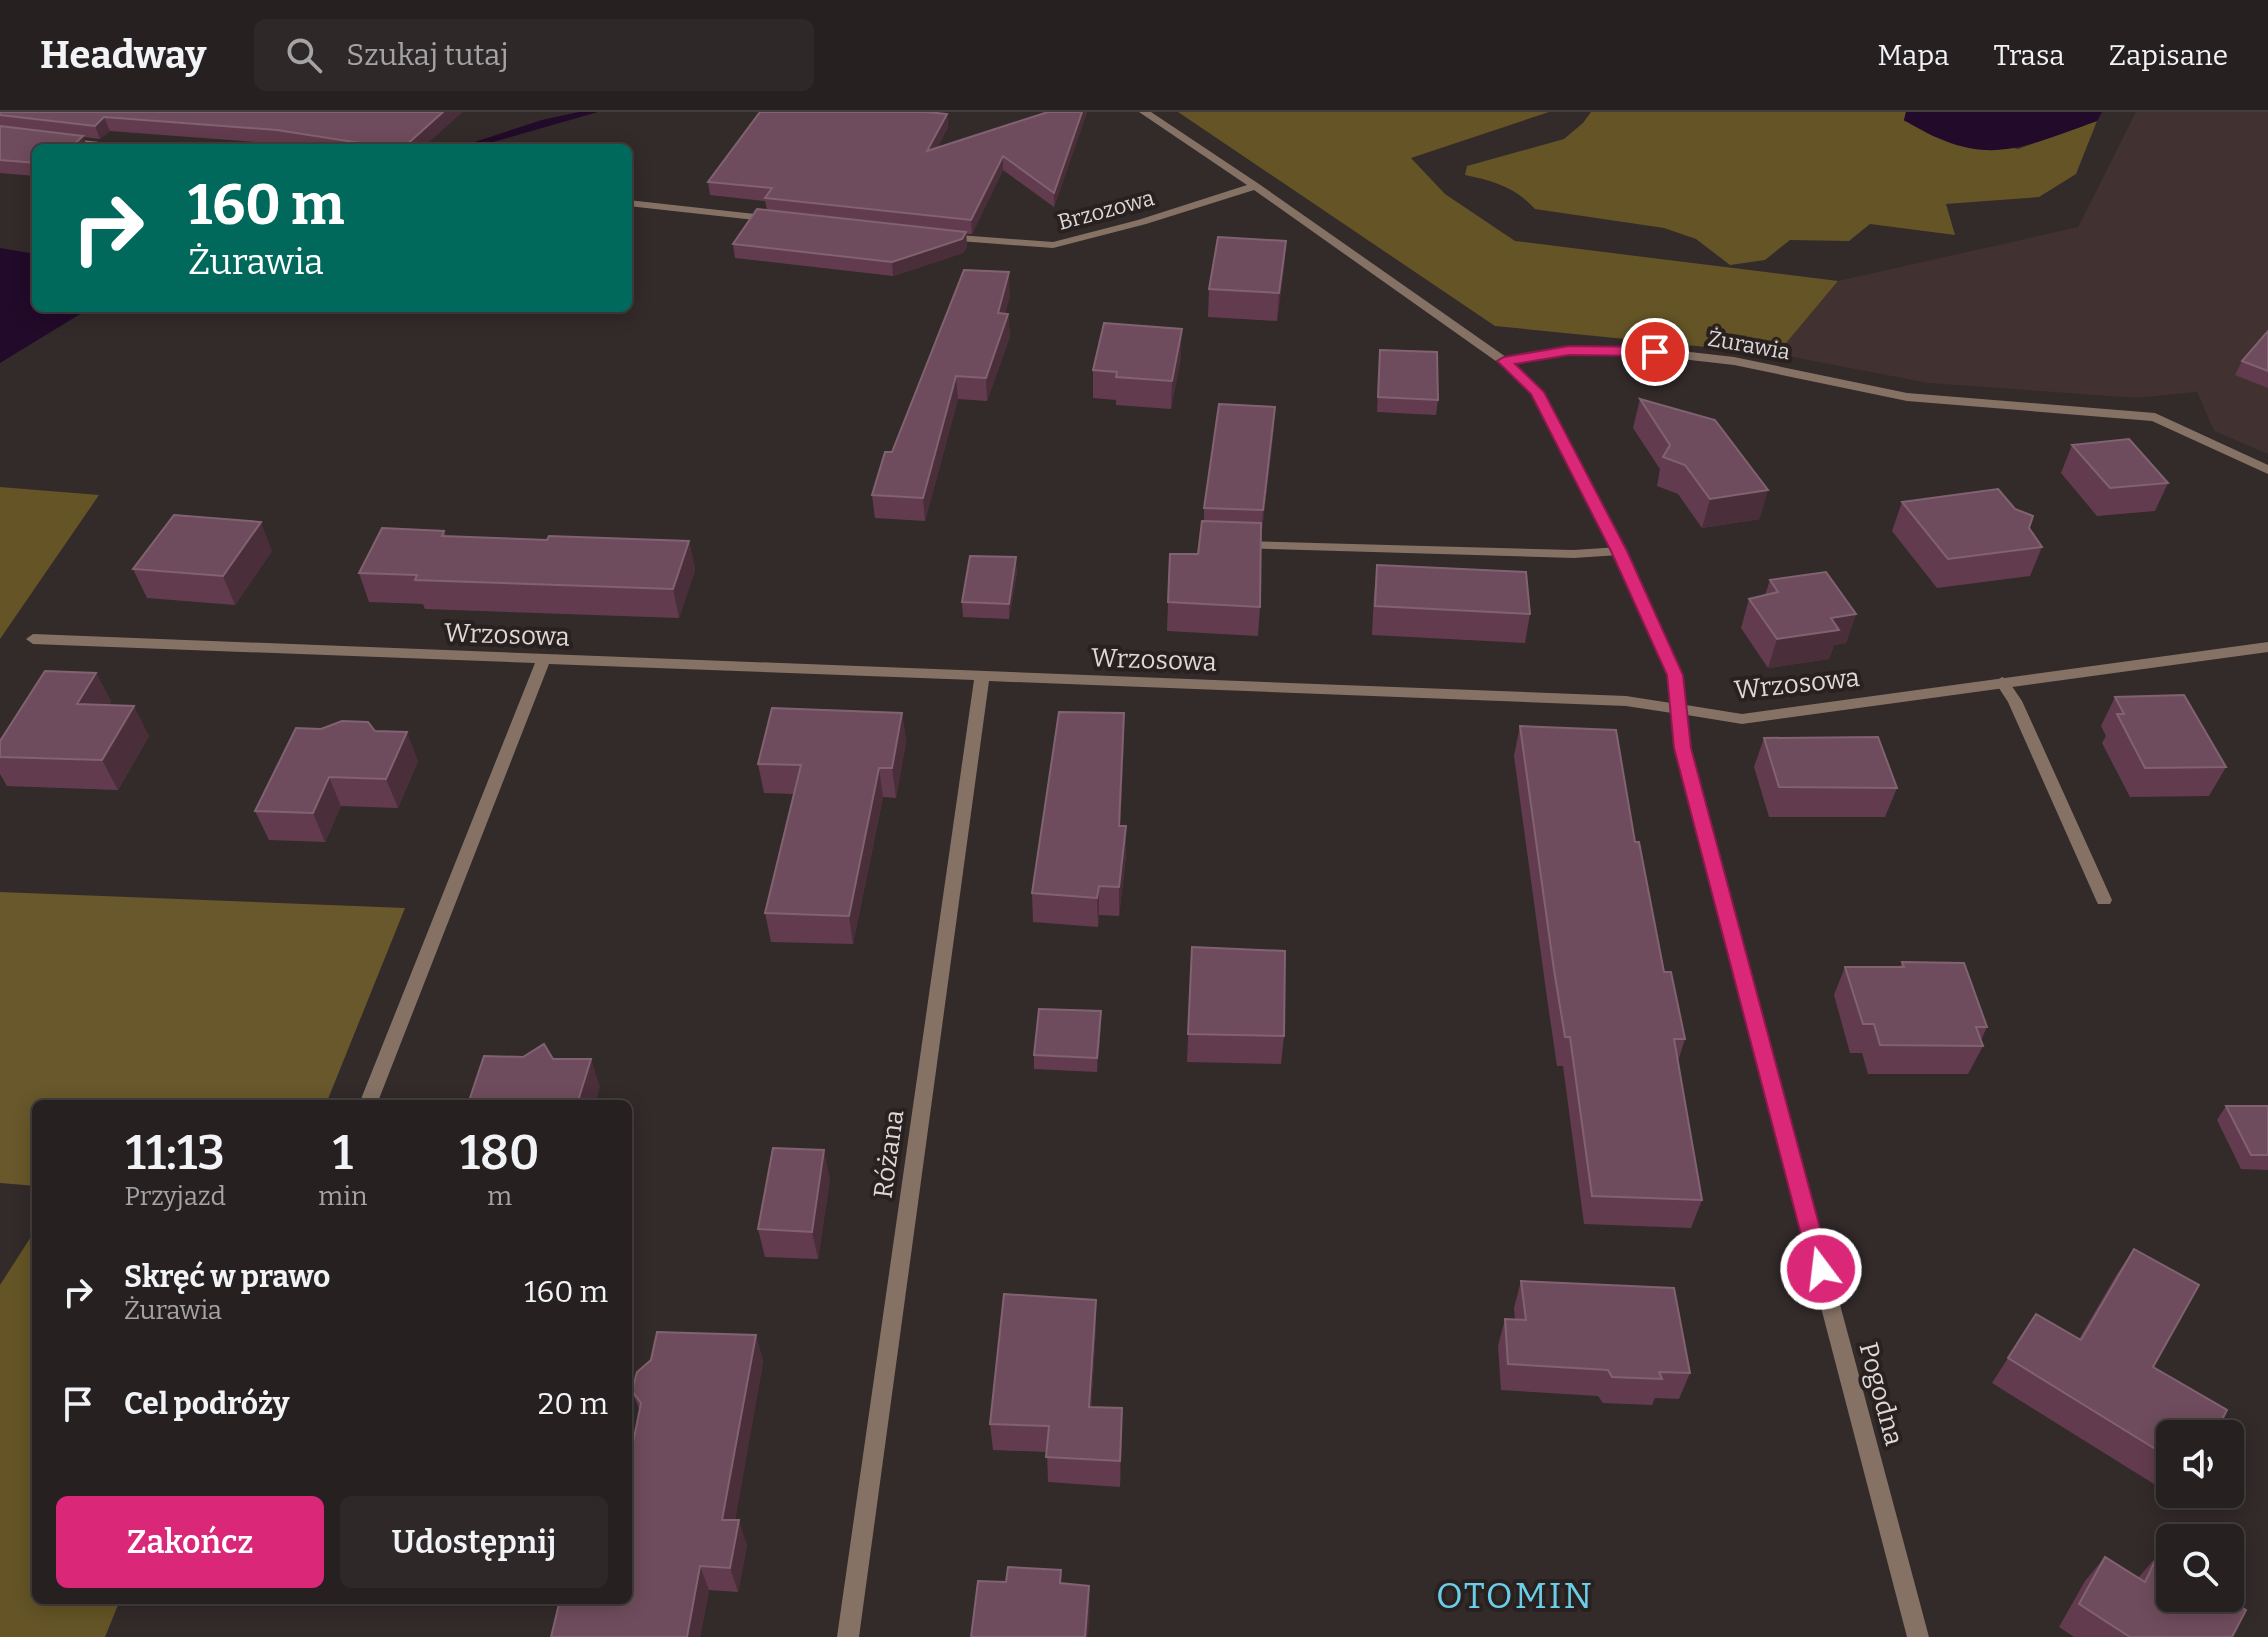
<!DOCTYPE html>
<html lang="pl">
<head>
<meta charset="utf-8">
<style>
	:root { --surface:#262020; --page:#2e2829; --text:#f1f3f6; --muted:#a4a3a5; --line:#423e3e; --accent:#db2777 }
	body { margin:0; font-family:Bitter,serif; background:var(--page); color:var(--text); height:100vh; display:flex; flex-direction:column; font-size:30px; white-space:nowrap }
	* { box-sizing:border-box; margin:0 }
	p { font-size:26px; color:var(--muted) }
	.icon { flex:none; width:44px; height:44px; fill:none; stroke:currentColor; stroke-width:2; stroke-linecap:round; stroke-linejoin:round }
	.map { position:relative; flex:1; overflow:hidden }
	.sheet { position:absolute; left:32px; top:988px; width:600px; height:504px; display:flex; flex-direction:column; background:var(--surface); border-radius:12px; box-shadow:0 4px 20px #0003,0 0 0 2px var(--line) }
	.sheet>* { flex:none }
	.top-card { position:absolute; left:32px; top:32px; width:600px; height:168px; border-radius:12px; box-shadow:0 4px 20px #0003,0 0 0 2px var(--line); background:#00695c; color:#fff; overflow:hidden }
	.buttons { position:absolute; left:2156px; top:1308px; display:grid; gap:16px }
	.buttons a { display:grid; place-items:center; width:88px; height:88px; border-radius:12px; background:var(--surface); box-shadow:0 4px 20px #0003,0 0 0 2px var(--line); font-size:40px }
	.pin { position:absolute; display:grid; place-items:center; width:68px; height:68px; color:#fff; margin:-34px; border:4px solid #fff; border-radius:50%; box-shadow:0 2px 8px #0007 }
	.me { position:absolute; width:88px; margin:-44px; rotate:345deg; stroke-linejoin:round; filter:drop-shadow(0 0 6px #0008) }
	.turn { display:flex; align-items:center; gap:28px; height:168px; padding:0 24px; font-size:36px }
	.turn .icon { width:104px; height:104px; stroke-width:2.5 }
	.turn b { display:block; font-size:56px; line-height:68px }
	.eta { display:flex; justify-content:space-evenly; align-items:center; height:136px; text-align:center }
	.eta b { font-size:48px; font-weight:600; line-height:56px }
	.primary-button { display:flex; gap:16px; margin-top:auto; padding:16px 24px }
	.primary-button a { flex:1; height:92px; border-radius:12px; background:var(--accent); color:#fff; font-size:32px; font-weight:600; line-height:92px; text-align:center }
	.primary-button a+a { background:var(--page); color:var(--text) }
	ul { padding:0; list-style:none }
	li { display:flex; align-items:center; gap:24px; height:112px; padding:0 24px }
	li div { flex:1 }
	li b { display:block; font-size:30px }
	li em { font-style:normal }
	header { display:flex; align-items:center; gap:48px; box-sizing:border-box; height:112px; padding:0 40px; background:var(--surface); border-bottom:2px solid var(--line) }
	header strong { font-size:38px }
	nav { display:flex; gap:44px; margin-inline-start:auto; font-size:28px }
	.search { width:560px; height:72px; background:var(--page); display:flex; align-items:center; gap:20px; box-sizing:border-box; padding:0 28px; border-radius:12px; color:var(--muted); font-size:30px }
	.map>svg:first-child { display:block }
	.built { fill:#413130 }
	.green { fill:#645426 }
	.forest { fill:#68582b }
	.water { fill:#220a2a }
	.lines { fill:none; stroke-linecap:round; stroke-linejoin:round }
	.stream { fill:#220a2a; fill-rule:evenodd }
	.service { fill:#857265; fill-rule:evenodd }
	.minor { fill:#857265; fill-rule:evenodd }
	.wall { fill:#623c4e }
	.shaded-wall { fill:#4a2e3a }
	.building { fill:#6f4c5d; stroke:#816270; stroke-width:2 }
	.route { fill:#db2777; stroke:#8e194d; stroke-width:2 }
	.labels { text-anchor:middle; dominant-baseline:central; stroke-width:8; stroke-linejoin:round; paint-order:stroke }
	.far-street-label { font-size:22px; fill:#ddd7d7; stroke:#292120 }
	.street-label { font-size:26px; fill:#ddd7d7; stroke:#292120 }
	.near-quarter-label { font-size:36px; letter-spacing:2px; fill:#6acee8; stroke:#292120 }
</style>
</head>
<body>
<header>
<strong>Headway</strong>
<div class="search"><svg class="icon" aria-label="search" viewBox="0 0 24 24"><circle cx="10" cy="10" r="6"/><path d="M15 15l6 6"/></svg>Szukaj tutaj</div>
<nav><a>Mapa</a><a>Trasa</a><a>Zapisane</a></nav>
</header>
<div class="map">
<svg width="2268" height="1525" viewBox="0 0 2268 1525">
	<rect width="100%" height="100%" fill="#332a2a"/>
	<path class="built" d="M2136,0h132v342l-54,-23 -17,-39 -60,6 -209,-15 -151,-29 61,-73 240,-54z"/>
	<g class="green">
		<path d="M1178,0h371l-138,46 34,36 70,47 323,40 -61,73 -282,-28z"/>
		<path d="M1591,0h315l-2,9 114,28 79,-28 -21,53 -37,23 -93,7 9,31 -85,-11 -21,17 -59,-1 -25,20 -35,5 -34,-26 -32,-11 -129,-19c-20,-22 -41,-28 -70,-34l2,-9 97,-27 19,-16z"/>
		<path d="M0,375l99,8 -99,144z"/>
		<path d="M36,1117v371h84l-15,37h-105v-352z"/>
	</g>
	<path class="forest" d="M0,780l405,16 -79,196h-290v82l-36,-3z"/>
	<g class="water">
		<path d="M1906,0h196l-5,9c-81,29 -113,48 -193,-1z"/>
		<path d="M0,136l36,6v54h54l-90,55z"/>
	</g>
	<g class="lines">
		<path class="stream" d="M579,0h19l-126,36h-16l86,-28z"/>
		<g class="service">
			<path d="M1241,429l333,9 45,-3 7,4 -7,4 -45,3 -338,-10v-6z"/>
			<path d="M2002,565l5,2 15,22 90,199 -2,4h-12l-2,-4 -88,-198 -13,-20z"/>
		</g>
		<g class="minor">
			<path d="M1139,0h12l108,72 247,173 63,-10 86,1 79,9 173,36 248,20 113,52v9l-116,-53 -245,-20 -173,-36 -79,-9 -86,-1 -56,8 30,29 83,159 56,124 4,30 56,9 526,-72v10l-526,72 -55,-9 4,33 238,889h-22l-232,-889 -3,-35 -46,-7 -637,-25 -130,956h-22l137,-957 -425,-16 -172,440h-18l176,-441 -502,-19 -7,-5 7,-5 1593,62 45,7 -3,-28 -56,-124 -80,-157 -32,-30 -246,-174 -108,34 -93,24 -107,-8 -6,-3 6,-3 107,8 85,-22 109,-35z"/>
			<path d="M66,26l58,7 5,3h-31l-36,-5v-4z"/>
			<path d="M628,88l144,16 6,3 -6,3 -144,-16z"/>
		</g>
	</g>
	<g class="wall">
		<path d="M0,0h462l-40,36h-115l-25,-4 -172,-13 -10,8 -17,-2 5,11h-52v28l-36,-3z"/>
		<path d="M1087,0l-33,95 -51,-37 -31,64h-6l1,12 -4,7 -70,23 -158,-18 -2,-14 34,-34 -2,-9 -55,-6 -2,-13 239,-68 1,13 -11,21z"/>
		<path d="M1286,129l-2,28 -7,52 -69,-4 1,-28z"/>
		<path d="M1010,183l-5,18 3,1 2,22 -23,65 -29,-2 -33,122 -50,-3 -3,-23 20,-43z"/>
		<path d="M2268,219v57l-33,-13 7,-14z"/>
		<path d="M1380,238l58,50 -2,15 -59,-3z"/>
		<path d="M1181,245l-10,52 -55,-4v-5l-23,-2v-28z"/>
		<path d="M1640,287l120,120 -58,9 -24,-34 -21,-8 3,-17 -27,-41z"/>
		<path d="M1275,295l-2,29 -12,103 -1,68 -2,29 -91,-5 1,-29 30,-48 6,-33v-13z"/>
		<path d="M2072,333l96,38 -13,28 -58,5 -36,-43z"/>
		<path d="M1902,390l127,26 13,19 -12,29 -93,12 -45,-57z"/>
		<path d="M444,419l2,5 101,4 142,1 6,29 -16,48 -254,-9 -2,-5 -54,-2 -10,-29z"/>
		<path d="M272,439l-37,54 -88,-7 -14,-29z"/>
		<path d="M1377,453l153,49 -5,29 -153,-8 2,-41z"/>
		<path d="M1017,460l-8,47 -46,-2 -1,-15z"/>
		<path d="M1770,468l86,34 -10,29 -12,2 -5,14 -61,9 -27,-40 8,-29 16,-4z"/>
		<path d="M96,561l15,29 -2,3 40,31 -31,54 -111,-4 -7,-12v-33z"/>
		<path d="M2115,585l111,70 -17,29 -79,1 -28,-54 4,-7 -5,-10z"/>
		<path d="M902,601l4,29 -10,56 -13,-1 -30,147 -82,-2 -6,-29 29,-119 -30,-1 -6,-29z"/>
		<path d="M1520,614l115,116 29,130 21,67 -7,22 24,139 -11,28 -107,-4 -21,-158h-6l-10,-68 -33,-242z"/>
		<path d="M375,619l43,30 -20,47 -57,-2 -16,36 -56,-2 -14,-29z"/>
		<path d="M1764,626l133,50 -12,29h-116l-15,-50z"/>
		<path d="M1124,630l-4,84h6v29l-7,61 -20,-1 -1,12 -65,-5 -1,-29z"/>
		<path d="M1192,835l92,89 -3,28 -94,-2z"/>
		<path d="M1902,850l85,65 -6,13 2,6 -15,28h-100l-6,-21h-12l-16,-58 11,-28h55z"/>
		<path d="M1101,899v15l-4,46 -63,-3v-14z"/>
		<path d="M2226,994h42v64l-27,-1 -24,-49z"/>
		<path d="M830,1066l-12,81 -53,-2 -7,-28z"/>
		<path d="M2134,1137l19,118 17,67v60l-178,-111 44,-69 43,25 38,-65z"/>
		<path d="M1521,1169l169,92 -11,26 -24,-1 -3,7 -49,-2 -5,-7 -97,-6 -3,-44 7,-27 10,1 -1,-12z"/>
		<path d="M1096,1214l-5,81 31,26 -2,54 -72,-5 -1,-30 -54,-2 -3,-26z"/>
		<path d="M756,1223l7,27 -28,158 12,25 -9,47 -29,-2 -9,47h-149l77,-37 12,-189 -8,-20z"/>
		<path d="M2158,1443l74,82h-158l-15,-10 26,-46 20,-24 33,21z"/>
	</g>
	<g class="shaded-wall">
		<path d="M443,0h19l-40,36h-19z"/>
		<path d="M1082,0l5,1 -33,94v-14z"/>
		<path d="M947,2l1,13 -20,38 -1,-14z"/>
		<path d="M104,5l6,14 -10,8 -5,-13z"/>
		<path d="M83,24l5,12h-18z"/>
		<path d="M1003,44v14l-31,64 -1,-14z"/>
		<path d="M966,120l1,14 -4,7 -70,23 -1,-14z"/>
		<path d="M1286,129l-2,28 -7,52 2,-28z"/>
		<path d="M1009,160l1,23 -10,40 -2,-22z"/>
		<path d="M1008,202l2,22 -23,65 -1,-23z"/>
		<path d="M1182,217l-1,28 -10,52 1,-28z"/>
		<path d="M956,264l2,23 -33,122 -2,-23z"/>
		<path d="M1275,295l-2,29 -12,103 2,-29z"/>
		<path d="M1768,378l-8,29 -58,9 8,-29z"/>
		<path d="M261,410l11,29 -37,54 -12,-29z"/>
		<path d="M689,429l6,29 -16,48 -6,-29z"/>
		<path d="M1016,445l1,15 -8,47v-15z"/>
		<path d="M1856,502l-10,29 -12,2 -5,14 -61,9 9,-29 54,-21z"/>
		<path d="M96,561l15,29 -18,32 -16,-30z"/>
		<path d="M134,594l15,30 -31,54 -16,-30z"/>
		<path d="M902,601l4,29 -10,56 -4,-30z"/>
		<path d="M1124,601v29l-5,113v-29z"/>
		<path d="M407,620l11,29 -20,47 -12,-29z"/>
		<path d="M879,656l4,29 -30,147 -4,-28z"/>
		<path d="M329,665l12,29 -16,36 -12,-29z"/>
		<path d="M1126,714v29l-7,61v-29z"/>
		<path d="M1099,774v29l-1,12 -1,-29z"/>
		<path d="M1101,899v15l-4,46v-14z"/>
		<path d="M591,947l9,28 -5,17h-18z"/>
		<path d="M824,1038l6,28 -12,81 -6,-27z"/>
		<path d="M1096,1188v26l-6,106 -1,-25z"/>
		<path d="M756,1223l7,27 -32,182 -9,-24z"/>
		<path d="M1122,1296v25l-2,54v-26z"/>
		<path d="M739,1408l8,25 -9,47 -8,-24z"/>
		<path d="M700,1454l9,24 -9,47h-13z"/>
		<path d="M1089,1474l1,24 -2,27h-3z"/>
	</g>
	<g class="building">
		<path d="M0,0h443l-40,36h-11l-115,-18 -173,-13 -9,9 -95,-11z"/>
		<path d="M760,0h167l20,2 -20,37 121,-39h34l-28,81 -51,-37 -32,64 -206,-22 7,-10 -64,-6z"/>
		<path d="M0,14l83,10 -13,12h-34v15l-36,-3z"/>
		<path d="M757,97l209,23 -4,7 -70,23 -159,-18z"/>
		<path d="M1218,125l68,4 -7,52 -70,-4z"/>
		<path d="M964,158l45,2 -11,41 10,1 -22,64 -30,-2 -33,122 -51,-3 13,-43h7z"/>
		<path d="M1104,211l78,6 -10,52 -56,-4 1,-5 -24,-2z"/>
		<path d="M2268,219v40l-26,-10z"/>
		<path d="M1380,238l57,2 1,48 -60,-3z"/>
		<path d="M1640,287l75,21 53,70 -58,9 -25,-34 -22,-8 7,-12z"/>
		<path d="M1219,292l56,3 -12,103 -59,-2z"/>
		<path d="M2129,327l39,44 -58,5 -38,-43z"/>
		<path d="M1998,377l17,20 18,7 -4,12 13,19 -94,12 -46,-57z"/>
		<path d="M174,403l87,7 -38,54 -90,-7z"/>
		<path d="M1202,409l59,2 -1,84 -92,-5 2,-48h28z"/>
		<path d="M382,416l62,3 -2,5 105,4 2,-4 140,5 -16,48 -258,-9 2,-5 -58,-2z"/>
		<path d="M970,444l46,1 -7,47 -47,-2z"/>
		<path d="M1377,453l149,7 4,42 -155,-8z"/>
		<path d="M1826,460l30,42 -25,4 8,12 -62,9 -28,-40 29,-7 -8,-12z"/>
		<path d="M45,559l51,2 -19,31 57,2 -32,54 -102,-3v-16z"/>
		<path d="M2184,583l42,72 -81,1 -28,-54h7l-9,-17z"/>
		<path d="M772,596l130,5 -10,55h-13l-30,148 -84,-3 36,-148 -43,-1z"/>
		<path d="M1059,600l65,1 -5,113h7l-7,61 -20,-1 -2,12 -65,-5z"/>
		<path d="M342,609l26,1 7,9 32,1 -21,47 -57,-2 -16,36 -58,-2 41,-83 25,1z"/>
		<path d="M1520,614l96,4 19,112h4l25,130h7l14,67h-11l28,161 -110,-4 -22,-159h-5l-11,-67z"/>
		<path d="M1878,625l19,51 -118,-1 -15,-49z"/>
		<path d="M1192,835l93,4 -1,85 -96,-2z"/>
		<path d="M1902,850l62,1 23,64h-11l7,19 -103,-1 -6,-21h-11l-18,-57h59z"/>
		<path d="M1039,897l62,2 -4,47 -63,-3z"/>
		<path d="M544,932l9,15h38l-14,45h-109l16,-48 39,1z"/>
		<path d="M2226,994h42v49h-17z"/>
		<path d="M773,1036l51,2 -12,82 -54,-3z"/>
		<path d="M2134,1137l65,36 -46,82 74,43 -12,24h-45v24l-162,-100 28,-44 45,26z"/>
		<path d="M1521,1169l153,7 16,85 -31,-1 3,7 -50,-2 -4,-7 -100,-6 -3,-45 21,1z"/>
		<path d="M1004,1182l92,6 -7,107 33,1 -2,53 -74,-4 3,-31 -59,-2z"/>
		<path d="M657,1220l99,3 -34,185h17l-9,48 -30,-2 -13,71h-136l9,-37h68v-132l13,-65 -9,-12 5,-19 14,-12z"/>
		<path d="M2158,1443l12,7v36h56l20,12 -14,27h-102l-51,-33 26,-47 40,25z"/>
		<path d="M1008,1455l53,3 -1,13 29,3 -4,51h-114l7,-56 28,1z"/>
	</g>
	<path class="route" d="M1569,234l86,1 7,5 -7,4 -86,-1 -54,9 29,28 83,159 56,124 8,73 140,521 -3,7 -7,2 -8,-2 -3,-7 -136,-521 -7,-73 -56,-124 -80,-157 -34,-33 7,-4z"/>
	<g class="labels">
		<g class="far-street-label">
			<text transform="translate(1106 98) rotate(-15)">Brzozowa</text>
			<text transform="translate(1749 233) rotate(10)">Żurawia</text>
		</g>
		<g class="street-label">
			<text transform="translate(507 523) rotate(2)">Wrzosowa</text>
			<text transform="translate(1154 548) rotate(2)">Wrzosowa</text>
			<text transform="translate(1797 572) rotate(-6)">Wrzosowa</text>
			<text transform="translate(889 1042) rotate(-82)">Różana</text>
			<text transform="translate(1881 1282) rotate(75)">Pogodna</text>
		</g>
		<g class="near-quarter-label">
			<text x="1515" y="1484">OTOMIN</text>
		</g>
	</g>
</svg>
<div class="buttons">
<a><svg class="icon" aria-label="sound" viewBox="0 0 24 24"><path d="M4 9h4l5-4v14l-5-4H4zM17 9q2 3 0 6"/></svg></a>
<a><svg class="icon" aria-label="search" viewBox="0 0 24 24"><circle cx="10" cy="10" r="6"/><path d="M15 15l6 6"/></svg></a>
</div>
<div class="pin" style="left:1655px;top:240px;background:#d93025"><svg class="icon" aria-label="arrive" viewBox="0 0 24 24"><path d="M6 21V4h12l-3 4 3 4H6"/></svg></div>
<svg class="me" style="left:1821px;top:1157px" viewBox="-20 -20 40 40"><circle r="17" fill="#db2777" stroke="#fff" stroke-width="3"/><path d="M0-11L8 9 0 5-8 9z" fill="#fff"/></svg>
<div class="top-card">
<div class="turn"><svg class="icon" aria-label="right" viewBox="0 0 24 24"><path d="M7 20v-9h11M14 6l5 5-5 5"/></svg><div><b>160 m</b>Żurawia</div></div>
</div>
<section class="sheet">
<div class="eta">
<div><b>11:13</b><p>Przyjazd</p></div>
<div><b>1</b><p>min</p></div>
<div><b>180</b><p>m</p></div>
</div>
<ul>
<li><svg class="icon" aria-label="right" viewBox="0 0 24 24"><path d="M7 20v-9h11M14 6l5 5-5 5"/></svg><div><b>Skręć w prawo</b><p>Żurawia</p></div><em>160 m</em></li>
<li><svg class="icon" aria-label="arrive" viewBox="0 0 24 24"><path d="M6 21V4h12l-3 4 3 4H6"/></svg><div><b>Cel podróży</b></div><em>20 m</em></li>
</ul>
<div class="primary-button"><a>Zakończ</a><a>Udostępnij</a></div>
</section>
</div>
</body>
</html>
